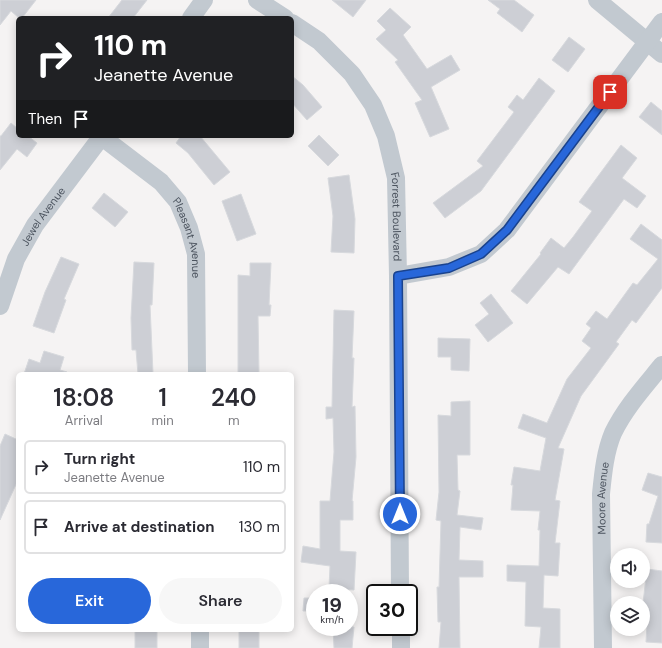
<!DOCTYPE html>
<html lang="en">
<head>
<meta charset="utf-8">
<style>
	:root { --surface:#fff; --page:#f7f7f7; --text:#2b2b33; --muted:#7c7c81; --line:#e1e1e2; --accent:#2867da }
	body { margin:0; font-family:"DM Sans",sans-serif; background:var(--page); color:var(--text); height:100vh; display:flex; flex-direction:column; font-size:15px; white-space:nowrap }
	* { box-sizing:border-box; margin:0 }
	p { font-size:13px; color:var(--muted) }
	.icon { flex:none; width:22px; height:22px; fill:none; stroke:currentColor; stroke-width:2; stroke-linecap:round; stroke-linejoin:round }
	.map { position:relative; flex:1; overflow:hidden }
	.panel { position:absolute; left:16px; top:372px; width:278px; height:260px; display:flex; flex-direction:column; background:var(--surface); border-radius:6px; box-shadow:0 2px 10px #0003 }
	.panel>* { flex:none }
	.hud { position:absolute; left:16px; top:16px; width:278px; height:122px; border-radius:6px; box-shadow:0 2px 10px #0003; background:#202124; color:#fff; overflow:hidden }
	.tools { position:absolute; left:610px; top:548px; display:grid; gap:8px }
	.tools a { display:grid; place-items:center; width:40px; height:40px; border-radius:50%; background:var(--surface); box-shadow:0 2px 10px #0003; font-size:20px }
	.speed { position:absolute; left:306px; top:584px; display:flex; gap:8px; font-size:20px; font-weight:700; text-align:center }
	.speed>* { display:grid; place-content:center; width:52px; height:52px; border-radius:50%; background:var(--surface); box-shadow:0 2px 10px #0003; line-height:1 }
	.speed small { font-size:10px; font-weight:400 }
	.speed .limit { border:2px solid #111; border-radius:6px; background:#fff; color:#111 }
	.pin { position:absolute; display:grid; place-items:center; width:34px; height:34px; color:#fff; margin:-17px; border-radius:8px; box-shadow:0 2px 6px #0006 }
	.me { position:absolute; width:44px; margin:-22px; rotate:0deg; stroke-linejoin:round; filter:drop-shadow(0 0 3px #0008) }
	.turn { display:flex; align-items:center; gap:14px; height:84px; padding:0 12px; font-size:18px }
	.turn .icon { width:52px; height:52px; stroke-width:2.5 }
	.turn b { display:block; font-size:28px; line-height:34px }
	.then { display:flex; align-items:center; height:38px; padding:0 12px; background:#0003; gap:8px; font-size:15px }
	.eta { display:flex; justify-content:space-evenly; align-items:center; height:68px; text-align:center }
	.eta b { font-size:24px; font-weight:600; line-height:28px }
	.primary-button { display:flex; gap:8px; margin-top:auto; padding:8px 12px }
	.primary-button a { flex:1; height:46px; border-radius:24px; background:var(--accent); color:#fff; font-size:16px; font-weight:600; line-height:46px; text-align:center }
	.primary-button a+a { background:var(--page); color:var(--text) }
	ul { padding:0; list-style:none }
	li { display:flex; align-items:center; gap:12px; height:54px; margin:0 8px 6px; padding:0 4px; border:2px solid var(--line); border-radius:6px }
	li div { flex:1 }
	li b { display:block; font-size:15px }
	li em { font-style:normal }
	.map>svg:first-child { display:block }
	.building { fill:#cdcfd5; stroke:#d7d9dd }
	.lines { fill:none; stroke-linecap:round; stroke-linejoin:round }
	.minor { stroke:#c2c9d0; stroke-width:18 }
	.route-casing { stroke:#1a438e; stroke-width:10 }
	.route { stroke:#2867da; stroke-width:7 }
	.labels { text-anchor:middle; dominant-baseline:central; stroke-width:3; stroke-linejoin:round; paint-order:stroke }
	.street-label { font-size:11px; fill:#4c545f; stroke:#fff }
</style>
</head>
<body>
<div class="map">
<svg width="662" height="648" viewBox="0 0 662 648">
	<rect width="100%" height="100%" fill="#f5f3f3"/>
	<g class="building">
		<path d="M0,0h36l-14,18h-3l-8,-7 -11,14z"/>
		<path d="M122,0h25l-14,18h-25z"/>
		<path d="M332,0h34l-13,17z"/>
		<path d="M488,0h26l20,15 -12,17 -25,-19 3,-4z"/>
		<path d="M390,8l21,19 -8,8 24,34 24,-14 9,15 -29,17 18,42 -19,8 -15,-34 7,-3 -27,-38 3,-2 -22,-21 10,-9 -9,-9z"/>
		<path d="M569,37l16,12 -17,23 -16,-12z"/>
		<path d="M292,76l11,9 19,22 -15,13 -15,-17z"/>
		<path d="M539,78l16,13 -74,100 -36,27 -12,-15 50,-37 -6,-5 37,-49 -6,-5 9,-12 6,5z"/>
		<path d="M651,102l11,9v24l-23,-18z"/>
		<path d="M11,123l7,6v7h10l9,7 -10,14 -10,-8 -17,21v-34h1z"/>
		<path d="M319,135l20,20 -11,11 -20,-20z"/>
		<path d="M181,136h19l30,36 -16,13 -26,-32 -12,-10z"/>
		<path d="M621,145l16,13 -15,20 24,18 -9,12 -13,-9 -55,75 -11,-7 -31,37 -16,-13 30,-37 -1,-1 11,-15 13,10 9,-11 19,-26 -13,-9z"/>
		<path d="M349,175l6,44 -1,34 -23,-1 2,-36 -5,-38z"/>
		<path d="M104,193l24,19 -13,15 -23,-19z"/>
		<path d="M241,194l15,40 -19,7 -15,-40z"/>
		<path d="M641,224l21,16v48l-26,35 -4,-3 -16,22 3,2 -38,52 -23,52 6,1 -9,51 5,1 -5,42h5l-2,33 -14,-1 -1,33 17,1v39h-21l2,-21 -16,-1 1,-44 -19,-1v-16l32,1 1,-36h-2l2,-19 -29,-1 2,-25h-2l3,-18 26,4 6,-33 -28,-10 5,-14 24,9 20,-44 24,-31 -9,-7 9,-13 -5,-4 10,-13 11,8 26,-36 4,2 21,-26 -28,-20z"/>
		<path d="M61,257l18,7 -15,35 2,1 -12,33 -21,-7 12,-34z"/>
		<path d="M134,262l20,1 -2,42h-2l3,69h-15l-2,-24h-4l-1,-32z"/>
		<path d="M250,263h21l-2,42h2l-1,11h-12l1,58h-21v-99l12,1z"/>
		<path d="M491,294l22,29 -25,19 -13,-17 14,-11 -9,-11z"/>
		<path d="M334,310l20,1 -2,47h2l-2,49 3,-1 1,51 -4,44h1v19h-13v31l16,1 -2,38 -25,-2 1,-22 -29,-4 2,-16 17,3v-48h10l4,-49 -1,-34 -7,1v-12h6z"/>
		<path d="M438,338l32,1 -1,32 -18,-1v-13h-13z"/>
		<path d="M44,351l20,6 -4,13 7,2 -1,2h-42l5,-15 11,4z"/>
		<path d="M470,401v54h-13l1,35 2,1 -3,24 26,3 -2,12 -21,-3 -1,33 24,1v16h-24l1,71h-21l2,-26h-3l-1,-35h2l2,-66 -5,-1 3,-28 -1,-77 13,1v-14z"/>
		<path d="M5,434l13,6v40l-18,40v-74z"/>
		<path d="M648,473l14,4v66l-16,-1 1,-18h2l9,-28 -16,-6z"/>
		<path d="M647,569l15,2v72l-16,-1 2,-35h-5v-4z"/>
		<path d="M304,598h11v13h-12z"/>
		<path d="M333,627h21l-2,21h-18z"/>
		<rect x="135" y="630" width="22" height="18"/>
		<rect x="239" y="630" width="20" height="18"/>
	</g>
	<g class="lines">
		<g class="minor">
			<path d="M257,0l28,18"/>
			<path d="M597,0l65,54"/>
			<path d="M191,18l13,-18"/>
			<path id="s1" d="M292,23l27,18 33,33 21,31 13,31 10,42 2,98 2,317"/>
			<path id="s2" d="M102,137l59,45 17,20 11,26 7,26 1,120"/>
			<path d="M398,276l51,-9 32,-13 26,-24 155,-208"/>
			<path id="s3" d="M0,306l16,-47 19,-34 67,-89"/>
			<path d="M401,627v21"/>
			<path d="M200,630v18"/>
			<path id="s4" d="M603,648l-2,-154c2,-20 4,-42 12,-61 12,-25 32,-47 49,-68"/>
		</g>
	</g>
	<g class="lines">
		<g class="route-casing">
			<path id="route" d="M400,514l-2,-238 51,-8 32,-14 26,-24 103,-138"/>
		</g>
		<use href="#route" class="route"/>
	</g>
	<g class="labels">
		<g class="street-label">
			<text stroke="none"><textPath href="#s3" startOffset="100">Jewel Avenue</textPath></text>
			<text stroke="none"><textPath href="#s1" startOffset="232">Forrest Boulevard</textPath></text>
			<text stroke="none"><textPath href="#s2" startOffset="138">Pleasant Avenue</textPath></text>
			<text stroke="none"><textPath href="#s4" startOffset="150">Moore Avenue</textPath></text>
		</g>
	</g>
</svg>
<div class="tools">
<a><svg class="icon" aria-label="sound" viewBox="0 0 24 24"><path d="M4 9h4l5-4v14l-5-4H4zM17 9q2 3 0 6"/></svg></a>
<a><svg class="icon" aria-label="layers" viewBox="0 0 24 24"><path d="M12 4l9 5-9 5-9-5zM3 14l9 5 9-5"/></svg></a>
</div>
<div class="speed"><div>19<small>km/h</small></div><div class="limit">30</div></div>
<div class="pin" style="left:610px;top:92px;background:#d93025"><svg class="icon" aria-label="arrive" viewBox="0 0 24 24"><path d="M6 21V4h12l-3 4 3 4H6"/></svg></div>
<svg class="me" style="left:400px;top:514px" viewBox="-20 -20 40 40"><circle r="17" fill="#2867da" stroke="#fff" stroke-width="3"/><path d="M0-11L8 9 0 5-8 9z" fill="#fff"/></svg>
<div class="hud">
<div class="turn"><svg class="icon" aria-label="right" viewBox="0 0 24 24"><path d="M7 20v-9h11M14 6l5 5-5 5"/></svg><div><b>110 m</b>Jeanette Avenue</div></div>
<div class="then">Then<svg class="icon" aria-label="arrive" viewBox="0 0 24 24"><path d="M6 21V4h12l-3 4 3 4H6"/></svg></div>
</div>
<section class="panel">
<div class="eta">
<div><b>18:08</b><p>Arrival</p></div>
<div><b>1</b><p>min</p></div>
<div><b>240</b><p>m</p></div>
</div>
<ul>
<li><svg class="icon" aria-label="right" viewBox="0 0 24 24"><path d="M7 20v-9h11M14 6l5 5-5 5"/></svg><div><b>Turn right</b><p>Jeanette Avenue</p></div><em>110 m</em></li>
<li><svg class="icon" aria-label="arrive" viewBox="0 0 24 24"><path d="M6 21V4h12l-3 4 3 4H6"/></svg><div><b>Arrive at destination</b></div><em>130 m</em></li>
</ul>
<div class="primary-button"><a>Exit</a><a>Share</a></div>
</section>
</div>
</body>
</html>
